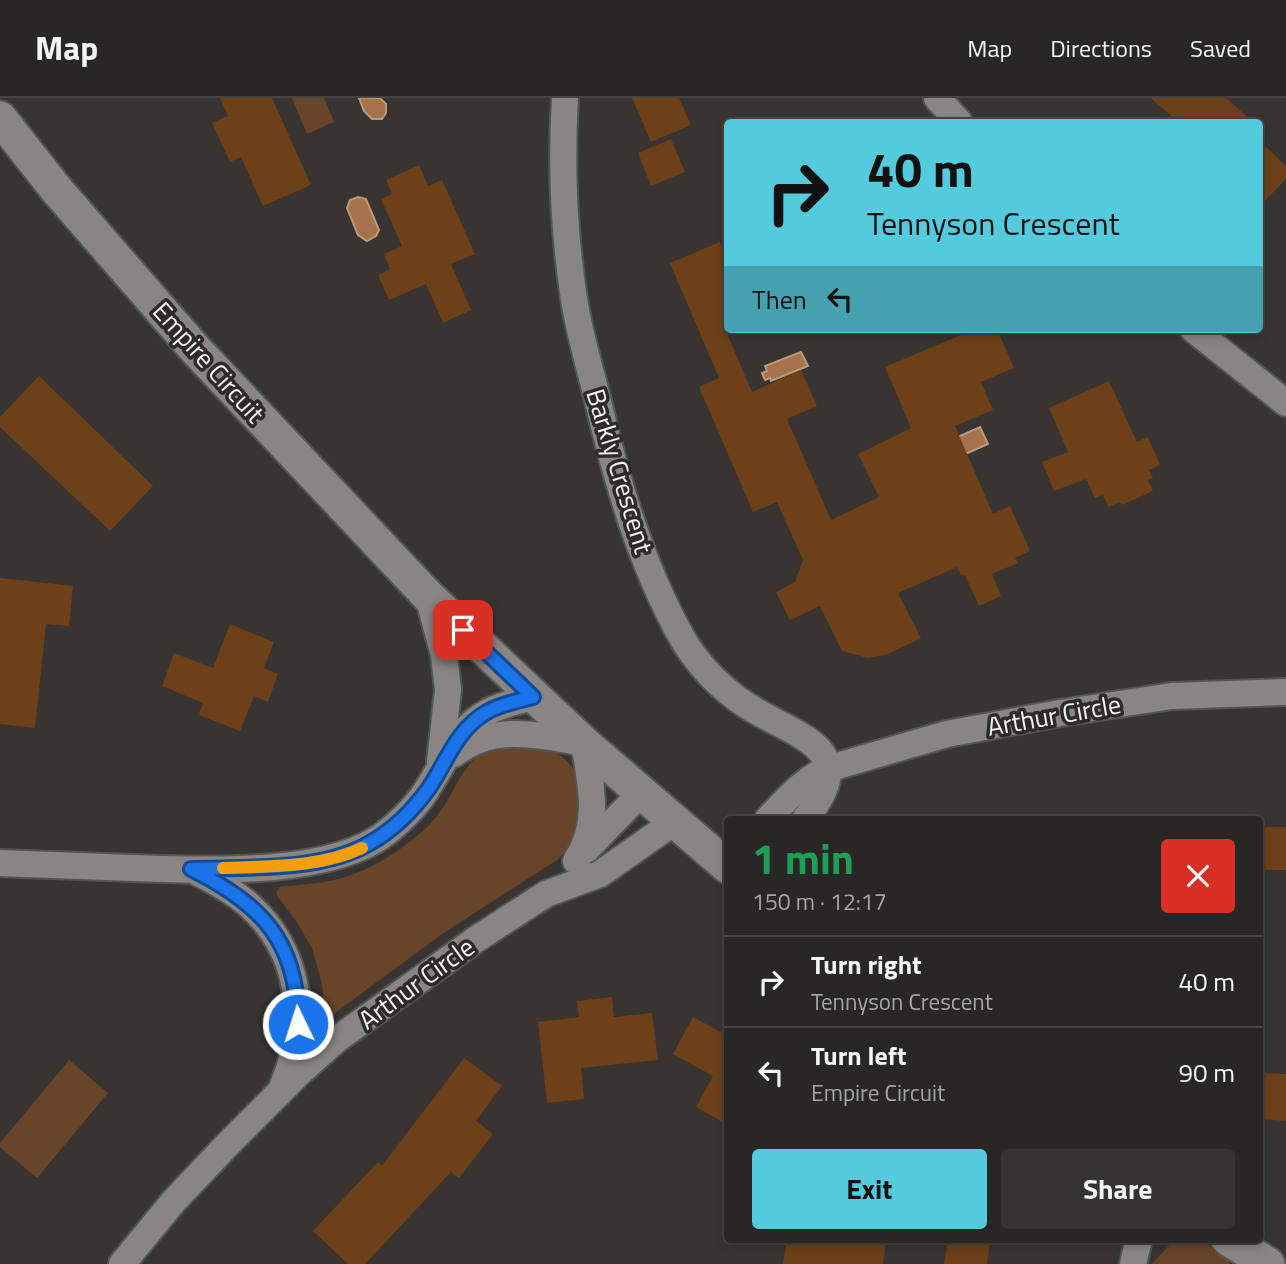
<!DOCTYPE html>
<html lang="en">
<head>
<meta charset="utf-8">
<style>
	:root { --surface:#292726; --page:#353332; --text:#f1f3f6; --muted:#a5a5a7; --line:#454443; --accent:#54cadd }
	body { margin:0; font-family:"Titillium Web",sans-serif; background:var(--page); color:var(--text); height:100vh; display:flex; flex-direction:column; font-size:26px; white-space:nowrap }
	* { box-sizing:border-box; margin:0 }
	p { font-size:23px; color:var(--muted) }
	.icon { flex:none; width:38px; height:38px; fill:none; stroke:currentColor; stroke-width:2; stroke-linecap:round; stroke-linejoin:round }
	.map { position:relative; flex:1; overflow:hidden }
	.details { position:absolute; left:724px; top:718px; width:539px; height:427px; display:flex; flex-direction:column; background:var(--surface); border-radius:7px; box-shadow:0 4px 10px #0003,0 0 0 2px var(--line) }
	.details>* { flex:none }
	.top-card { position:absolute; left:724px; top:21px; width:539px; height:214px; border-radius:7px; box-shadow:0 4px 10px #0003,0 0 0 2px var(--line); background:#54cadd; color:#111; overflow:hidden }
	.pin { position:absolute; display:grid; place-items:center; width:60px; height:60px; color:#fff; margin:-30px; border-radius:14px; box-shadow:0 4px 10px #0006 }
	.me { position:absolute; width:77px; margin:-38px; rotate:356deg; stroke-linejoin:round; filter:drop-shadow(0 0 5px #0008) }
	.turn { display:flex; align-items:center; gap:24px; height:147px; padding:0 28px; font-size:32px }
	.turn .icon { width:91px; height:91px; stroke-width:2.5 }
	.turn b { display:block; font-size:49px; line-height:60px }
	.then { display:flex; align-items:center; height:66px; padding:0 28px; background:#0003; gap:14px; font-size:26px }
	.round { display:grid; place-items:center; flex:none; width:74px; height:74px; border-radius:7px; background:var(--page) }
	.overview { display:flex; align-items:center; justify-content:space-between; height:119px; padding:0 28px }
	h1 { font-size:42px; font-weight:700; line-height:52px; color:#1e9e55 }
	.cta { display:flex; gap:14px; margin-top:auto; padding:14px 28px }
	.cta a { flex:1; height:80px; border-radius:7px; background:var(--accent); color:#111; font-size:28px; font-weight:700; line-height:80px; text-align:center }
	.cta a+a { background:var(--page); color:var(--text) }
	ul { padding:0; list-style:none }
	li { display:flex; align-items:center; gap:21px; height:91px; padding:0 28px; border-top:2px solid var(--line) }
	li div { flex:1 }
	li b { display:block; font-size:26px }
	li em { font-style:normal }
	header { display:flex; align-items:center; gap:42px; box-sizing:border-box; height:98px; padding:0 35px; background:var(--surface); border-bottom:2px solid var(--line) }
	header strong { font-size:33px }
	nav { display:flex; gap:38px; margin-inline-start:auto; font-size:24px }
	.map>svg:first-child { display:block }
	.green { fill:#684528 }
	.water { fill:#a4734b; stroke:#bc997c; stroke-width:2 }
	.building { fill:#6d4017 }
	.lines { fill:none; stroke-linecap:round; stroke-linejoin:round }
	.minor-casing { stroke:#565451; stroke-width:30 }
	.tertiary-casing { stroke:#565451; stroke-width:37 }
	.minor { stroke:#888582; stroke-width:26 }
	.tertiary { stroke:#888582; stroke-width:33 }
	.route-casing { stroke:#114b97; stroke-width:18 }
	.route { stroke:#1a73e8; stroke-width:12 }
	.slow { stroke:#f59e0b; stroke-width:12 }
	.labels { text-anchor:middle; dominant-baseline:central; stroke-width:7; stroke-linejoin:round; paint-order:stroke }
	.street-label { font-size:26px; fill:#f4f2f0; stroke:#2d2a28 }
</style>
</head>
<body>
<header>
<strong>Map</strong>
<nav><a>Map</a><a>Directions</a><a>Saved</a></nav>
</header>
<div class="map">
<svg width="1286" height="1166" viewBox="0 0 1286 1166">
	<rect width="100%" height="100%" fill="#373432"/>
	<g class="green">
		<path d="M292,0h32l10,24 -27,12z"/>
		<path d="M538,645c11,6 24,11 32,22 21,29 12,72 -13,95l-115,74 -111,82h-6l-3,-32 -10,-36 -16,-27 -19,-25v-5l3,-4c16,-2 33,-3 49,-6 37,-7 71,-29 98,-54 29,-26 32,-72 73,-83 12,-3 26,-1 38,-1z"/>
		<path d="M69,962l39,33 -71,85 -37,-31v-4z"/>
		<path d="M1174,1142h26l27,18 3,6h-78z"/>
	</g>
	<g class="water">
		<path d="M359,0h21l6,6v9l-4,6h-10l-8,-8z"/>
		<path d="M358,99l8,2 13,31 -3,6 -9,5 -9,-6 -11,-27 3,-8z"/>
		<path d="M801,254l7,14 -37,15 -1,-3 -5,2 -3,-7 5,-2 -2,-5z"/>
		<path d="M980,329l8,17 -57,25 -7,-17z"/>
	</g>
	<g class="building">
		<path d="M220,0h52l39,87 -48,21 -22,-49 -11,5 -18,-39 16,-7z"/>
		<path d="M632,0h47l12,27 -40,17z"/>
		<path d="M1151,0h75l27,24h-75z"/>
		<path d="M671,41l14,33 -34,14 -13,-33z"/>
		<path d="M1260,43l26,25v13l-26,27z"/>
		<path d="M419,67l9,21 14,-6 33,74 -24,10 20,46 -28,13 -17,-39 -37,16 -11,-25 12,-6 -6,-15 18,-8 -21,-47 11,-5 -6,-14z"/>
		<path d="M720,144l8,18v76l24,56 49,-22 16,36 -30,13 44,101 48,-23 -21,-43 53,-26 -26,-61 90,-38h22l17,39 -33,14 12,28 -38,16 38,88 17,-8 20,45 -15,7 3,5 -26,11 9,22 -22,10 -14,-31 -4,1 -4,-9 -59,26 23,45 -33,16 -20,4 -26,-7 -22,-45 -30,14 -14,-28 19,-10 8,-22 -26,-58 -24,10 -54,-125 20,-9 -49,-115z"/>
		<path d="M39,278l114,110 -43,45 -110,-104v-10z"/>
		<path d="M1109,283l28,61 11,-5 12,28 -11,5 4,8 -5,2 5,11 -31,14 -2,-3 -12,5 -5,-12 -8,3 -9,-19 -32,12 -12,-29 26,-10 -19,-44z"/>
		<path d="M0,480l73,8 -4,40 -23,-2 -11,104 -35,-4z"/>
		<path d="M230,526l44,18 -10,26 14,6 -10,28 -14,-6 -14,35 -41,-16 4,-12 -41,-17 12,-33 39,15z"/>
		<rect x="1260" y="729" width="26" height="43"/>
		<path d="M612,899l2,20 38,-4 6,47 -77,8 3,31 -37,4 -9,-81 41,-5 -2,-16z"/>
		<path d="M693,919l35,19v89l-32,-18 17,-31 -40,-22z"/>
		<path d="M464,960l38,28 -26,35 17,13 -34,44 -8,-6 -86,92h-17l-35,-33 65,-69 4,4z"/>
		<path d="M1262,975l24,1v47l-26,-2v-41h2z"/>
		<path d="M787,1141h99l-3,25h-100z"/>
		<path d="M948,1141h42l-3,25h-43z"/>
	</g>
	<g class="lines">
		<g class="minor-casing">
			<g id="minor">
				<path d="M565,0c-4,66 -1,136 9,201 5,33 15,66 23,98 19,82 43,165 84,239 15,27 39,52 65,69 49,32 119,42 59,114"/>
				<path d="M937,0l22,24"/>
				<path d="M1193,231l93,74"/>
				<path d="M428,498l16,59 4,35 -8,72"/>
				<path d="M454,656c41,-31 84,-19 130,-11 7,42 17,80 -8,118"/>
				<path d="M768,721c19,-20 34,-38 59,-50l120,-35 113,-21 112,-17 114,-4"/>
				<path d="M587,751l53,-55"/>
				<path d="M0,765c44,2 88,3 133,5 70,2 196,9 253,-35 16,-13 33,-29 43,-47 17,-26 29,-58 59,-74 14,-8 30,-11 45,-15"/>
				<path d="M193,772c20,10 39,20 56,35 51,46 61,118 34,180"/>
				<path d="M122,1166l51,-62 54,-57 72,-72 37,-33 139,-100 71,-46 54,-20 74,-52"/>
				<path d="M1133,1166l6,-25"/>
			</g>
		</g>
		<g class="tertiary-casing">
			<g id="tertiary">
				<path d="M0,20l56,71 139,160 233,247 156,147 144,124"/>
				<path d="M1228,1141l40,25"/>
			</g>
		</g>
		<use href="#minor" class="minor"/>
		<use href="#tertiary" class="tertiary"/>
	</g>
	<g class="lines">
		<g class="route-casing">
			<path id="route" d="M298,926c0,-83 -37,-120 -107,-155 55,-2 130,3 179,-26 23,-13 44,-34 59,-55 18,-27 28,-59 58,-76 14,-8 30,-11 46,-15l-70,-67"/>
		</g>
		<use href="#route" class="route"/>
		<path class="slow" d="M223,770c45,-2 97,0 139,-20"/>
	</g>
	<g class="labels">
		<g class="street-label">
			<text transform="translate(209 264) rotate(48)">Empire Circuit</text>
			<text transform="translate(620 373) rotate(73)">Barkly Crescent</text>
			<text transform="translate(1054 617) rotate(-10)">Arthur Circle</text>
			<text transform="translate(416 885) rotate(-36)">Arthur Circle</text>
		</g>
	</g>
</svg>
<div class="pin" style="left:463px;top:532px;background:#d93025"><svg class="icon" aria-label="arrive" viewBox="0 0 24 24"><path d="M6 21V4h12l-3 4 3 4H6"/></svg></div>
<svg class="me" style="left:298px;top:926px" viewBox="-20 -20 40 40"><circle r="17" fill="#1a73e8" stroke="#fff" stroke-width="3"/><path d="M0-11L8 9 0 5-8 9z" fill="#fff"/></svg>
<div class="top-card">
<div class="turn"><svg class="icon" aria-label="right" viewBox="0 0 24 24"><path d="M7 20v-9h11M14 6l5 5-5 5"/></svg><div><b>40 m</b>Tennyson Crescent</div></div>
<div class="then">Then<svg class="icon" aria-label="left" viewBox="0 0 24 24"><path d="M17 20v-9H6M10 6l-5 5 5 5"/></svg></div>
</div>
<section class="details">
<div class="overview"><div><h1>1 min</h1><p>150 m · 12:17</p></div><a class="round" style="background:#d93025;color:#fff"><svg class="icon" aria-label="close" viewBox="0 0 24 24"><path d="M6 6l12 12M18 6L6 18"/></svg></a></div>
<ul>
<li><svg class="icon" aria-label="right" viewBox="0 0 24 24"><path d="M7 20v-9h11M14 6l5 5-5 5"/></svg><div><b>Turn right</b><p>Tennyson Crescent</p></div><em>40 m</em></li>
<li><svg class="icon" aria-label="left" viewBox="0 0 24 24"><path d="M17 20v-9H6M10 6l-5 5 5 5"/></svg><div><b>Turn left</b><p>Empire Circuit</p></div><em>90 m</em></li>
</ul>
<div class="cta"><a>Exit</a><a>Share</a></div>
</section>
</div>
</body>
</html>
